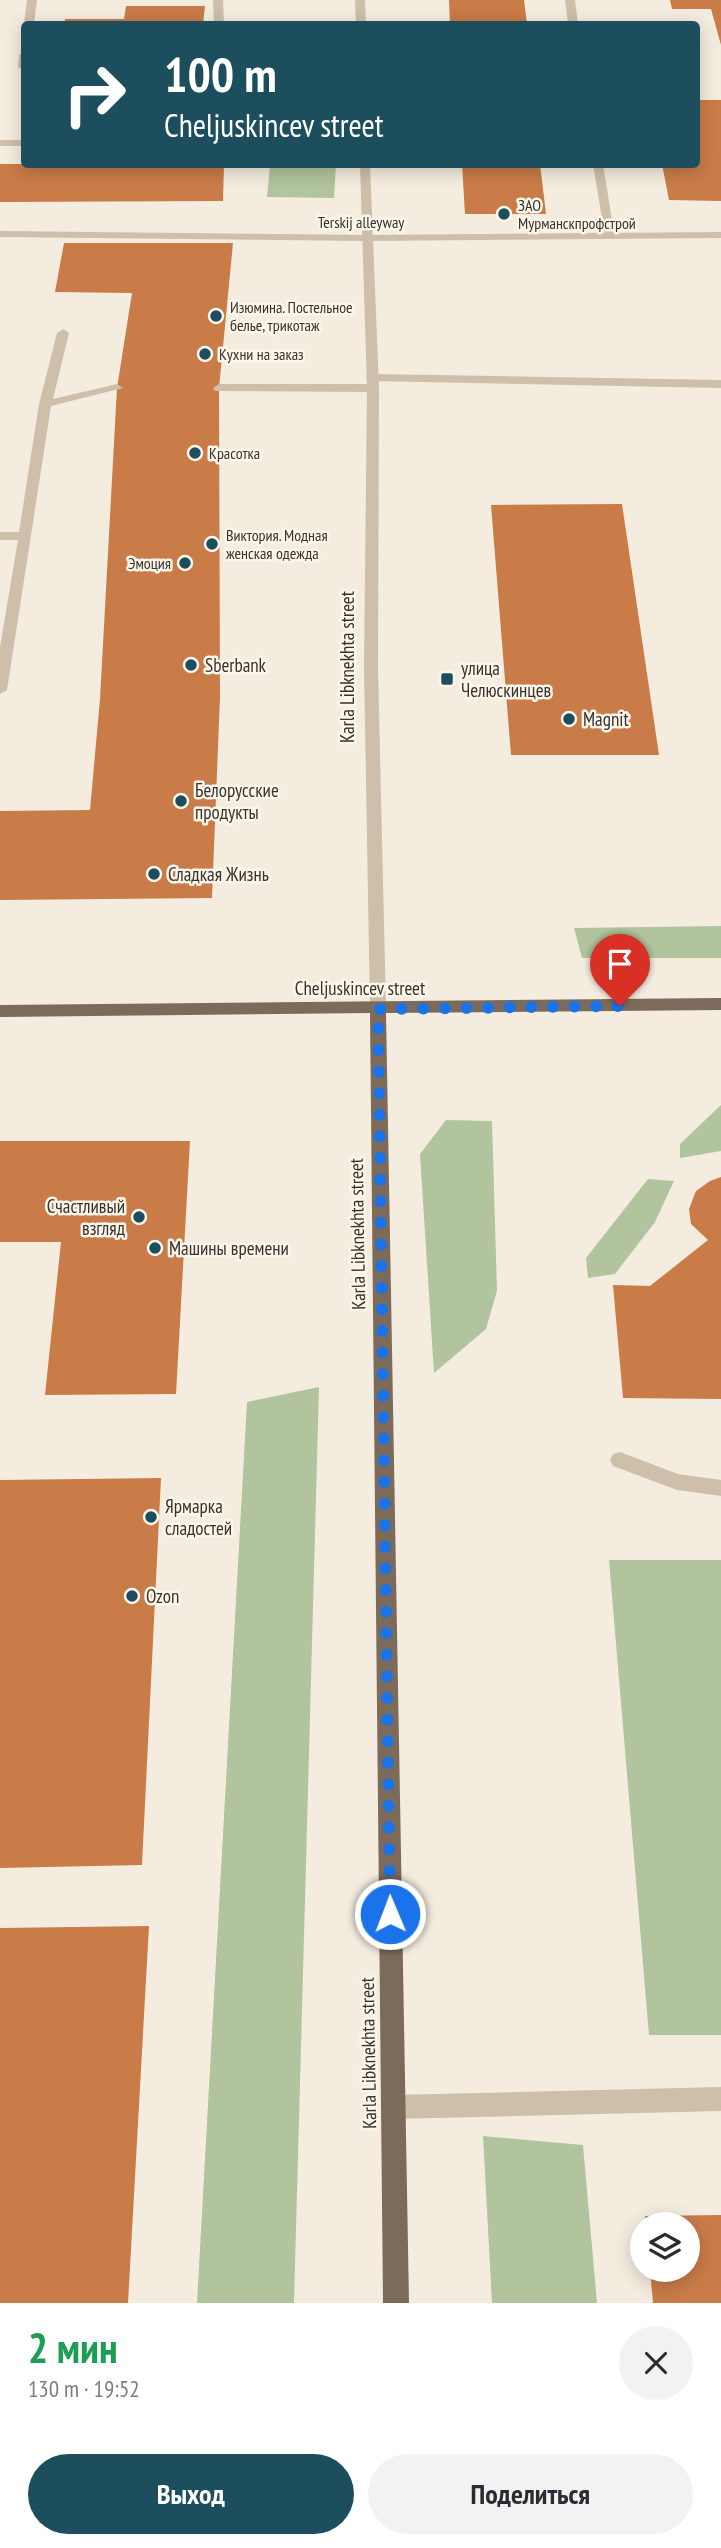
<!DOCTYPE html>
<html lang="ru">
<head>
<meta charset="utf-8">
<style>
	:root { --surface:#fff; --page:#f2f2f3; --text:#2b2b33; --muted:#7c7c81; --accent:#1d4e5d }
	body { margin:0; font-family:"PT Sans Narrow",sans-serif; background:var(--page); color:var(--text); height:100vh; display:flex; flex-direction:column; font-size:26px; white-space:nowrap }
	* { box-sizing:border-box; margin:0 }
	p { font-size:23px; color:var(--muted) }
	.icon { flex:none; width:38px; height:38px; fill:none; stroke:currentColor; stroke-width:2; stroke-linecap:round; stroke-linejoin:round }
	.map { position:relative; height:2303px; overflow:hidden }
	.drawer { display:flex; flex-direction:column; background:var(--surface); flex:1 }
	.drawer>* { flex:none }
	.guide { position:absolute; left:21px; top:21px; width:679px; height:147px; border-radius:7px; box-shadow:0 4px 18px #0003; background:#1d4e5d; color:#fff; overflow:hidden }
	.buttons { position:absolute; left:630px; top:2212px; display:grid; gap:14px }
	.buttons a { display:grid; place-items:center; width:70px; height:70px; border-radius:50%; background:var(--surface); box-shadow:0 4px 18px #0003; font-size:35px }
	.pin { position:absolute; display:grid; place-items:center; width:60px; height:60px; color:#fff; margin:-72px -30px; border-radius:50% 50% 50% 0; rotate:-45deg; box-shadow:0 0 7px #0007 }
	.pin .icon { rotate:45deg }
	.me { position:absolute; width:77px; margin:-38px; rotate:359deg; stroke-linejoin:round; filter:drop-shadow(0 0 5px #0008) }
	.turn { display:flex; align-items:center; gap:24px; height:147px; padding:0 28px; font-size:32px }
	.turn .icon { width:91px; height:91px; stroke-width:2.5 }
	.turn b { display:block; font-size:49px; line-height:60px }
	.round { display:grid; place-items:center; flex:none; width:74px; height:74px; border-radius:37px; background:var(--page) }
	.headline { display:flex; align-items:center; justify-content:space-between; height:119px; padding:0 28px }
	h1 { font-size:42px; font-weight:600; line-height:52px; color:#1e9e55 }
	.action { display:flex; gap:14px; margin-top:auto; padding:14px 28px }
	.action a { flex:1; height:80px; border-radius:42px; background:var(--accent); color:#fff; font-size:28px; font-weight:600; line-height:80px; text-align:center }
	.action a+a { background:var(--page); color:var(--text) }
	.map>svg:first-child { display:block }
	.green { fill:#b1c49e }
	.building { fill:#c97c47 }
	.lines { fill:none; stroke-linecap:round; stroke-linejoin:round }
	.service { fill:#cdbfaa; fill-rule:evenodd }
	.minor { fill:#cdbfaa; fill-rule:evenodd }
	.tertiary { fill:#cdbfaa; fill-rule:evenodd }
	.primary { fill:#7c6b5a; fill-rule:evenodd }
	.route { stroke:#1a73e8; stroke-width:12; stroke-dasharray:0 21.6 }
	.poi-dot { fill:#1d4e5d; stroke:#fbf6ec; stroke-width:2.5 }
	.labels { text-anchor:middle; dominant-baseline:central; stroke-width:5; stroke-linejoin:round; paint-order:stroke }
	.far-poi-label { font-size:16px; fill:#3a312a; stroke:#fbf6ec; text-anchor:start }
	.far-street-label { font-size:16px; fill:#3a312a; stroke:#fbf6ec }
	.poi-label { font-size:19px; fill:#3a312a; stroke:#fbf6ec; text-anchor:start }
	.street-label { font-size:19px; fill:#3a312a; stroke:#fbf6ec }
</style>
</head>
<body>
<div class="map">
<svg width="721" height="2303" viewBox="0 0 721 2303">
	<rect width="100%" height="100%" fill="#f4eddf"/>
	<g class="green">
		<path d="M270,165h66l-2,33 -67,-1z"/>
		<path d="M721,926v32h-139l-8,-30z"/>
		<path d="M721,1105v46l-41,7v-14z"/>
		<path d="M446,1120l46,1 5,170 -11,38 -52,44 -14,-219z"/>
		<path d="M648,1179l26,2 -19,41 -40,52 -27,4 -2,-20z"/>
		<path d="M319,1387l-25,916h-97l50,-901z"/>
		<path d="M609,1560h112v475h-72z"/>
		<path d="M483,2136l100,9 14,158h-105z"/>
	</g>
	<g class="building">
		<path d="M449,0h75l3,24h-77z"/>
		<path d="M670,0h51v45l-10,-36h-39z"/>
		<path d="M126,6h79l-2,18h-139l1,-5h59z"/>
		<path d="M696,100h25v101l-52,-1 -7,-36h34z"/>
		<path d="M0,164h224l-1,37 -223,1z"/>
		<path d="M462,164h78l6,50h-81z"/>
		<path d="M64,243h169l-14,145 1,309 -8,201 -212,2v-89l90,-1 10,-111 17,-311 15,-95 -77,-1z"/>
		<path d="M622,504l37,251h-148l-20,-250z"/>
		<path d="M0,1141h190l-14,253 -131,1 16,-153h-61z"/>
		<path d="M721,1177v222l-98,-1 -10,-113 37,1 58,-46 -17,-16 -2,-15 7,-18 14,-10z"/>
		<path d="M161,1478l-19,387 -142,3v-388z"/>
		<path d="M149,1926l-21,377h-128v-375z"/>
		<path d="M721,2215v88h-68l-3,-33h38v-46h-42l-1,-8z"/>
	</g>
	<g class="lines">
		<g class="service">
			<path d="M27,0h10l-3,24h-10z"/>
			<path d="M213,0h10l1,24h-10z"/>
			<path d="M565,0h10l3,24h-10z"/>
			<path d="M24,52v18h-1l-5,-3 1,-12z"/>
			<rect x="0" y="140" width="24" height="6"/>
			<path d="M593,164h10l12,75 -10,-2z"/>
			<path d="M63,329l6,4 -16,66 64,-15 6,4 -72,18 -44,284 -7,4v-47l18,-107h-18v-8h19l20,-128 18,-71z"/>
			<path d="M372,374l349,6v8l-353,-7 -2,-3z"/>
			<path d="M219,384h154l6,4 -6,4 -158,-1 -2,-3z"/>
			<path d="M620,1452l58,22 43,6v16l-44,-6 -64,-24 -3,-6 3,-6z"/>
			<path d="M721,2087v24l-328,8 -9,-3 -3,-9 3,-9 9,-3z"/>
		</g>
		<path class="minor" d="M0,231l367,4 354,-3v6l-354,3 -367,-4z"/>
		<g class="tertiary">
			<path d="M355,0h10l1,24h-10z"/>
			<path d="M360,164h10l9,224 -1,279 8,342 -8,6 -8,-6 -6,-342 3,-279z"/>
		</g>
		<path class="primary" d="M721,998v12l-335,3 23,1290h-26l-13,-1290 -370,4v-12z"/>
	</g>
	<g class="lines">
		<path class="route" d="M390,1914l-12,-905 242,-3"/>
	</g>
	<g class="poi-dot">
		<circle cx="504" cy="214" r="7"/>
		<circle cx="216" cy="316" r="7"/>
		<circle cx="205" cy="354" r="7"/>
		<circle cx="195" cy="453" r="7"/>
		<circle cx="212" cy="544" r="7"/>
		<circle cx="185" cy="563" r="7"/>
		<circle cx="191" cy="665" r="7"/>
		<rect x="440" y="672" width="14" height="14" rx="3.5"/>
		<circle cx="569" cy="719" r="7"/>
		<circle cx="181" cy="801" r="7"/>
		<circle cx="154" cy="874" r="7"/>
		<circle cx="139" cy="1217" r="7"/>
		<circle cx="155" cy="1248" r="7"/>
		<circle cx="151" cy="1517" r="7"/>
		<circle cx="132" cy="1596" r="7"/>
	</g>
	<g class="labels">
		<g class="far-poi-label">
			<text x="518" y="205">ЗАО<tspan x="518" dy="18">Мурманскпрофстрой</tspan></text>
			<text x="230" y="307">Изюмина. Постельное<tspan x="230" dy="18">белье, трикотаж</tspan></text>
			<text x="219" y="354">Кухни на заказ</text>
			<text x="209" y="453">Красотка</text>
			<text x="226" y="535">Виктория. Модная<tspan x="226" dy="18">женская одежда</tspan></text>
			<text x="171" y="563" text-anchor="end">Эмоция</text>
		</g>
		<g class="far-street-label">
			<text x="361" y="222">Terskij alleyway</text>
		</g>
		<g class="poi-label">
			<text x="205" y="665">Sberbank</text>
			<text x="461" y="668">улица<tspan x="461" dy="22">Челюскинцев</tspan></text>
			<text x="583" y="719">Magnit</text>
			<text x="195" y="790">Белорусские<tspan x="195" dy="22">продукты</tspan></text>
			<text x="168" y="874">Сладкая Жизнь</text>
			<text x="125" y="1206" text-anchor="end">Счастливый<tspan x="125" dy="22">взгляд</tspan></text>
			<text x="169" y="1248">Машины времени</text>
			<text x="165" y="1506">Ярмарка<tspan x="165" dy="22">сладостей</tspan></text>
			<text x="146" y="1596">Ozon</text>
		</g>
		<g class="street-label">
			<text transform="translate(347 667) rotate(-90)">Karla Libknekhta street</text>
			<text x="360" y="988">Cheljuskincev street</text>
			<text transform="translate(357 1234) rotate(-91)">Karla Libknekhta street</text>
			<text transform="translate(368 2053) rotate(-91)">Karla Libknekhta street</text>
		</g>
	</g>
</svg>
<div class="buttons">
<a><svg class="icon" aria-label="layers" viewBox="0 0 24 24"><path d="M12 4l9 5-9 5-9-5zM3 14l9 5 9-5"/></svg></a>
</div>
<div class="pin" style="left:620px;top:1006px;background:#d93025"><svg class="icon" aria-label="arrive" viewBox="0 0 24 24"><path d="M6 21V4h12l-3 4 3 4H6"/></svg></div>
<svg class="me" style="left:390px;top:1914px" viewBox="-20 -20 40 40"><circle r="17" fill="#1a73e8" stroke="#fff" stroke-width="3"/><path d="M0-11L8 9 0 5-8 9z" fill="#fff"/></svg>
<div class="guide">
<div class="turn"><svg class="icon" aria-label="right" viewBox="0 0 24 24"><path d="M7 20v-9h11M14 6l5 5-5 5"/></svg><div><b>100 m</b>Cheljuskincev street</div></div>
</div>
</div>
<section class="drawer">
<div class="headline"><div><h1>2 мин</h1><p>130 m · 19:52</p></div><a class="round"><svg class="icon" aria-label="close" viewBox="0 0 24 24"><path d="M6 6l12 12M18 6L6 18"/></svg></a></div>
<div class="action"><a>Выход</a><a>Поделиться</a></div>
</section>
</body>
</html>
